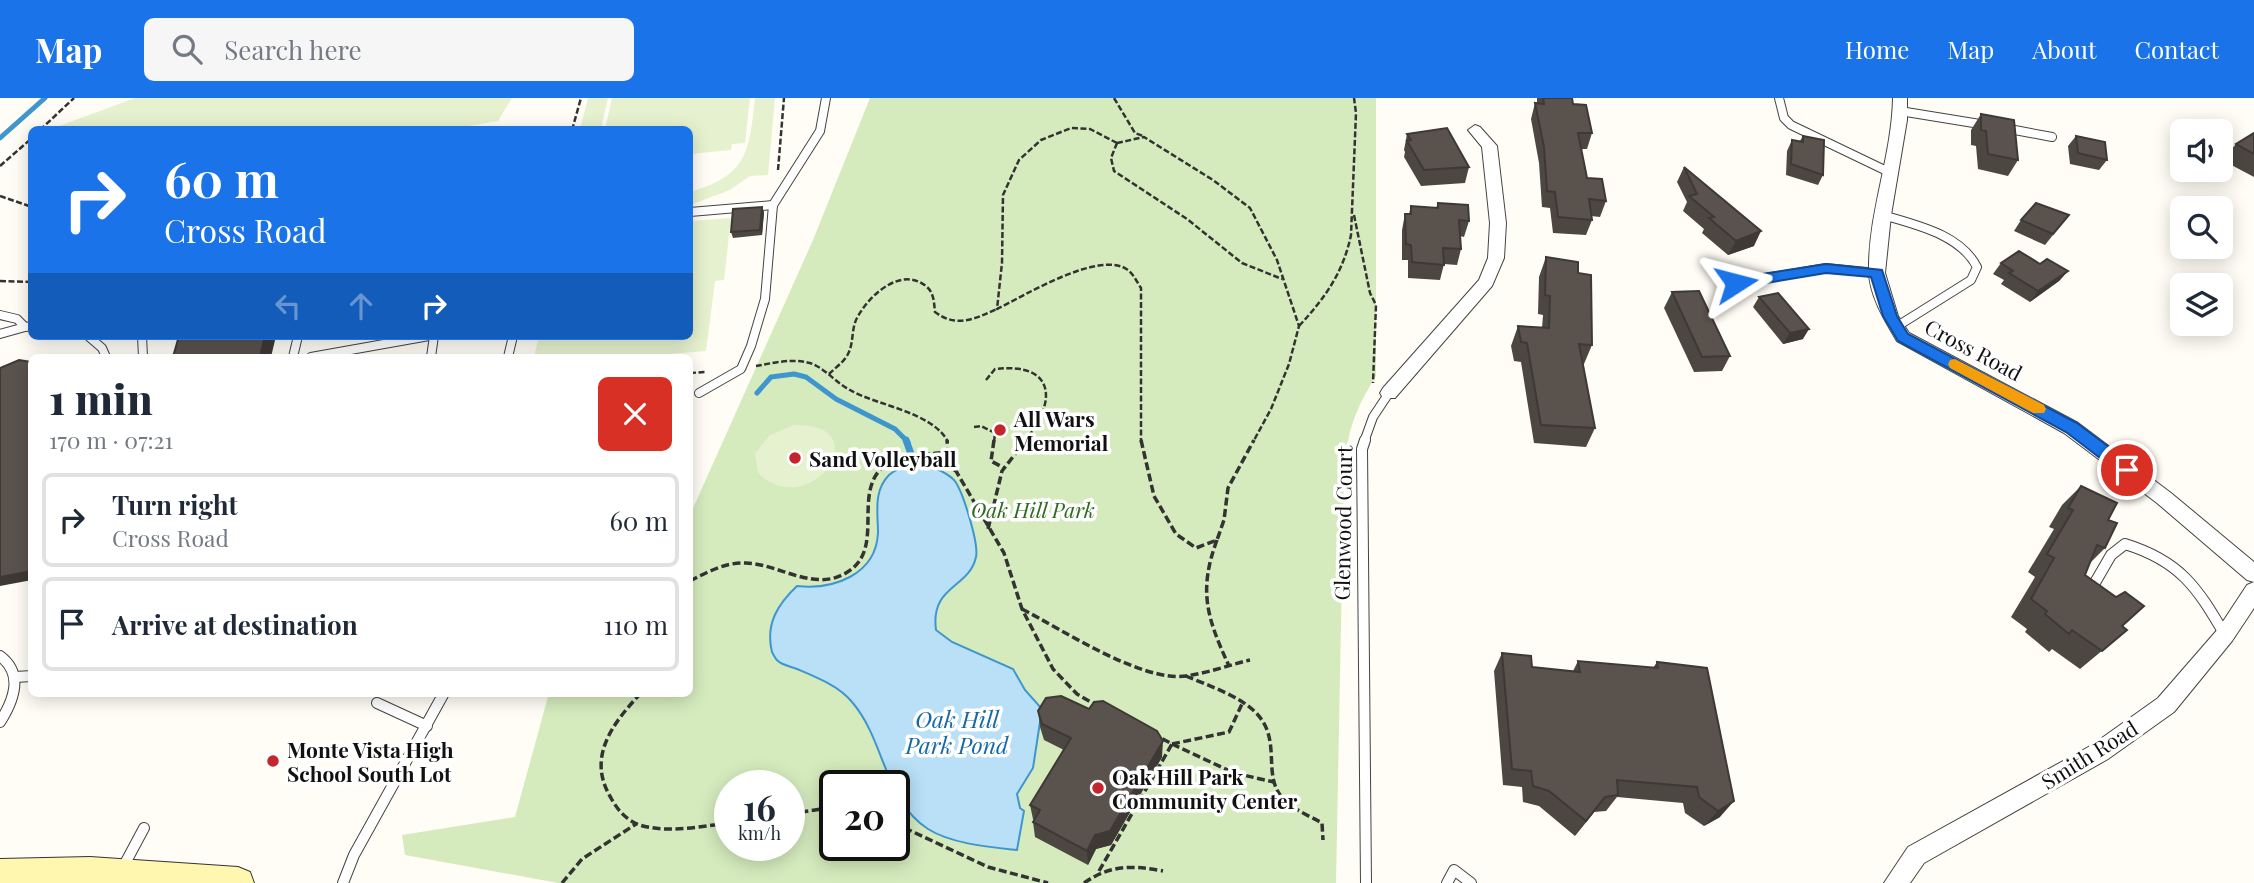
<!DOCTYPE html>
<html lang="en">
<head>
<meta charset="utf-8">
<style>
	:root { --surface:#fff; --page:#f6f6f7; --text:#1f2937; --muted:#747a83; --line:#e0e1e3; --accent:#1a73e8 }
	body { margin:0; font-family:"Playfair Display",serif; background:var(--page); color:var(--text); height:100vh; display:flex; flex-direction:column; font-size:26px; white-space:nowrap }
	* { box-sizing:border-box; margin:0 }
	p { font-size:23px; color:var(--muted) }
	.icon { flex:none; width:38px; height:38px; fill:none; stroke:currentColor; stroke-width:2; stroke-linecap:round; stroke-linejoin:round }
	.map { position:relative; flex:1; overflow:hidden }
	.sheet { position:absolute; left:28px; top:256px; width:665px; height:343px; display:flex; flex-direction:column; background:var(--surface); border-radius:10px; box-shadow:0 4px 18px #0003 }
	.sheet>* { flex:none }
	.banner { position:absolute; left:28px; top:28px; width:665px; height:214px; border-radius:10px; box-shadow:0 4px 18px #0003; background:#1a73e8; color:#fff; overflow:hidden }
	.buttons { position:absolute; left:2170px; top:21px; display:grid; gap:14px }
	.buttons a { display:grid; place-items:center; width:63px; height:63px; border-radius:10px; background:var(--surface); box-shadow:0 4px 18px #0003; font-size:35px }
	.speed { position:absolute; left:714px; top:672px; display:flex; gap:14px; font-size:35px; font-weight:700; text-align:center }
	.speed>* { display:grid; place-content:center; width:91px; height:91px; border-radius:50%; background:var(--surface); box-shadow:0 4px 18px #0003; line-height:1 }
	.speed small { font-size:18px; font-weight:400 }
	.speed .limit { border:4px solid #111; border-radius:10px; background:#fff; color:#111 }
	.pin { position:absolute; display:grid; place-items:center; width:60px; height:60px; color:#fff; margin:-30px; border:4px solid #fff; border-radius:50%; box-shadow:0 2px 7px #0007 }
	.me { position:absolute; width:77px; margin:-38px; rotate:81deg; stroke-linejoin:round; filter:drop-shadow(0 0 5px #0008) }
	.turn { display:flex; align-items:center; gap:24px; height:147px; padding:0 21px; font-size:32px }
	.turn .icon { width:91px; height:91px; stroke-width:2.5 }
	.turn b { display:block; font-size:49px; line-height:60px }
	.lanes { display:flex; align-items:center; height:66px; padding:0 21px; background:#0003; justify-content:center; gap:35px; direction:ltr }
	.lanes .off { opacity:.35 }
	.round { display:grid; place-items:center; flex:none; width:74px; height:74px; border-radius:10px; background:var(--page) }
	.overview { display:flex; align-items:center; justify-content:space-between; height:119px; padding:0 21px }
	h1 { font-size:42px; font-weight:800; line-height:52px }
	ul { padding:0; list-style:none }
	li { display:flex; align-items:center; gap:21px; height:94px; margin:0 14px 10px; padding:0 7px; border:4px solid var(--line); border-radius:10px }
	li div { flex:1 }
	li b { display:block; font-size:26px }
	li em { font-style:normal }
	header { display:flex; align-items:center; gap:42px; box-sizing:border-box; height:98px; padding:0 35px; background:var(--accent); color:#fff }
	header strong { font-size:33px }
	nav { display:flex; gap:38px; margin-inline-start:auto; font-size:24px }
	.search { width:490px; height:63px; background:var(--page); display:flex; align-items:center; gap:18px; box-sizing:border-box; padding:0 24px; border-radius:10px; color:var(--muted); font-size:26px }
	.map>svg:first-child { display:block }
	.green { fill:#d5ebbd; fill-rule:evenodd }
	.pitch { fill:#e6f2cf }
	.water { fill:#b9e0f7; stroke:#3f96cf; stroke-width:2 }
	.lines { fill:none; stroke-linecap:round; stroke-linejoin:round }
	.stream-far1 { stroke:#3f96cf; stroke-width:5 }
	.stream { stroke:#3f96cf; stroke-width:7 }
	.lane-far1-casing { stroke:#444; stroke-width:10 }
	.lane-casing { stroke:#444; stroke-width:12 }
	.street-casing { stroke:#444; stroke-width:2 }
	.secondary-casing { stroke:#333; stroke-width:2 }
	.path-far1 { stroke:#333; stroke-width:2.5; stroke-dasharray:6 2.5; stroke-linecap:butt }
	.path { stroke:#333; stroke-width:3.5; stroke-dasharray:8 3.5; stroke-linecap:butt }
	.lane-far1 { stroke:#fff; stroke-width:8 }
	.lane { stroke:#fff; stroke-width:10 }
	.street { fill:#fff; fill-rule:evenodd }
	.secondary { fill:#fff6b0; fill-rule:evenodd }
	.wall { fill:#4d4742 }
	.shaded-wall { fill:#3f3936 }
	.building { fill:#5a524d; stroke:#3f3936; stroke-width:2 }
	.route { fill:#1a73e8; stroke:#114b97; stroke-width:2 }
	.slow { fill:#f59e0b }
	.poi-dot { fill:#c4262e; stroke:#fff; stroke-width:2.5 }
	.labels { text-anchor:middle; dominant-baseline:central; stroke-width:7; stroke-linejoin:round; paint-order:stroke }
	.street-label { font-size:21px; fill:#111; stroke:#fff }
	.poi-label { font-size:21px; font-weight:bold; fill:#111; stroke:#fff; text-anchor:start }
	.park-label { font-size:21px; font-style:italic; fill:#2f6b1f; stroke:#fff }
	.water-label { font-size:23px; font-style:italic; fill:#1768a6; stroke:#fff }
</style>
</head>
<body>
<header>
<strong>Map</strong>
<div class="search"><svg class="icon" aria-label="search" viewBox="0 0 24 24"><circle cx="10" cy="10" r="6"/><path d="M15 15l6 6"/></svg>Search here</div>
<nav><a>Home</a><a>Map</a><a>About</a><a>Contact</a></nav>
</header>
<div class="map">
<svg width="2254" height="785" viewBox="0 0 2254 785">
	<rect width="100%" height="100%" fill="#fffdf5"/>
	<path class="green" d="M870,0h506v278c-21,34 -27,51 -32,91l-8,416h-778l-153,-28 -3,-20 113,-18 34,-124h141v-178l123,-275zM730,688h59v59h-59zM835,688h59v59h-59z"/>
	<g class="pitch">
		<path d="M135,0h377l-14,23 -47,8h-400z"/>
		<path d="M588,0h20l-7,31h-21z"/>
		<path d="M612,0h138l-5,45 -13,1 -1,6 -41,4v-24l-85,-1z"/>
		<path d="M755,0h20l-7,77 -18,1 -20,14 -40,15v-13c58,-17 59,-40 65,-94z"/>
		<path d="M731,120l-7,62 -9,1 -9,70 -71,6h-101l5,-21h151v-115z"/>
		<path d="M793,327c88,-3 18,99 -35,48l-3,-19 14,-18z"/>
	</g>
	<path class="water" d="M925,365c9,5 21,9 28,16 9,8 26,65 23,78 -7,32 -46,28 -40,73l16,12 61,27 12,21 17,19 -9,59 -16,26 3,14 4,3 -7,39c-28,-3 -65,-6 -89,-21 -44,-28 -43,-89 -76,-127 -13,-16 -36,-25 -55,-33 -5,-2 -15,-4 -19,-8 -2,-1 -5,-7 -6,-9 -7,-28 6,-48 25,-66 36,4 79,-11 81,-53 0,-20 -5,-42 11,-58 9,-8 24,-10 36,-12z"/>
	<g class="lines">
		<g class="stream-far1">
			<path d="M0,40l45,-40"/>
			<path d="M757,295l14,-16 23,-3 12,3 30,22 59,30 13,13"/>
		</g>
		<path class="stream" d="M906,342l9,25"/>
		<g class="lane-far1-casing">
			<g id="lane-far1">
				<path d="M1779,0l5,20 7,7 100,48"/>
				<path d="M1900,13l86,14"/>
				<path d="M2004,30l48,9"/>
				<path d="M690,114l83,-7"/>
				<path d="M1883,117c33,10 77,19 94,52l-6,13 -75,47"/>
				<path d="M1736,185l90,-15 51,5"/>
				<path d="M0,217l17,4 8,8 7,-1"/>
				<path d="M0,236l25,-7"/>
				<path d="M88,238l14,12 4,9"/>
				<path d="M142,238l1,21"/>
				<path d="M293,259l5,-21"/>
				<path d="M311,259l118,-21"/>
				<path d="M431,259l3,-21"/>
				<path d="M508,259l5,-21"/>
				<path d="M699,295l42,-24 10,-23 14,-47 8,-94 47,-74 6,-33"/>
				<path d="M1364,344l9,-25 16,-24"/>
			</g>
		</g>
		<g class="lane-casing">
			<g id="lane">
				<path d="M1365,342l-3,9 4,434"/>
				<path d="M2089,495l22,-38 14,-11c55,17 72,43 100,91"/>
				<path d="M0,558c24,18 14,44 0,66"/>
				<path d="M15,579l17,-1"/>
				<path d="M377,605l50,23"/>
				<path d="M121,773l23,-43"/>
				<path d="M343,785l11,-28 90,-162"/>
				<path d="M1447,785l7,-13 17,13"/>
			</g>
		</g>
		<g class="street-casing">
			<g id="street">
				<path d="M1893,0h14v22l-16,95 -6,58 13,43 11,17 169,90 93,70 83,69v20l-7,-2 -90,-77 -93,-70 -167,-92c-12,-20 -28,-46 -28,-70 -1,-58 23,-115 24,-173z"/>
				<path d="M1475,27l5,2 17,19 9,77 -2,35 -12,28 -97,112h-12l-3,-5 3,-5 96,-108 9,-22 2,-35 -8,-76 -14,-17z"/>
				<path d="M2254,484v26l-22,33 -58,71 -66,47 -184,104 -14,20h-26l24,-36 184,-102 66,-47 60,-69 29,-44z"/>
			</g>
		</g>
		<g class="secondary-casing">
			<path id="secondary" d="M90,759l148,10 12,5 4,11h-254v-24z"/>
		</g>
		<g class="path-far1">
			<path d="M1114,0l21,35 8,3"/>
			<path d="M40,32l34,-32"/>
			<path d="M572,32l9,-32"/>
			<path d="M1117,45l-6,15 3,13 73,48 55,44 40,16"/>
			<path d="M1117,45l-27,-14 -19,-1 -30,12 -22,20 -16,35 -1,68 -5,46c27,-13 103,-60 131,-39 6,5 9,12 13,18v154"/>
			<path d="M1117,45l27,-6 69,43 37,28 27,52 22,66 -10,38 -18,45 -18,33"/>
			<path d="M0,68l32,-28"/>
			<path d="M778,72l6,-72"/>
			<path d="M0,98l32,11"/>
			<path d="M1354,117l16,78 6,12 -3,78"/>
			<path d="M0,183l32,1"/>
			<path d="M1299,228c26,-28 44,-53 52,-91l5,-122 -2,-15"/>
			<path d="M756,268c17,-3 36,-8 54,-3 15,5 26,20 40,27 28,16 83,22 98,52"/>
			<path d="M690,275l16,-1"/>
			<path d="M829,276c6,-6 15,-12 19,-20 6,-11 3,-25 9,-36 12,-23 45,-53 70,-31 7,6 7,16 8,25 21,16 40,7 62,-3"/>
			<path d="M986,282l9,-11c62,-7 62,34 29,73"/>
			<path d="M974,329l7,-1 14,7 -1,9"/>
		</g>
		<g class="path">
			<path d="M994,342l-3,21 13,7"/>
			<path d="M1141,342l13,56 22,38 20,14 21,-8 7,-20 4,-32 26,-48"/>
			<path d="M923,357l33,16 48,82 18,56 31,60 24,25 19,11"/>
			<path d="M988,431l14,-58 24,-31"/>
			<path d="M1217,442c-19,51 -10,78 12,126"/>
			<path d="M690,483c17,-9 36,-19 56,-18 34,1 70,31 103,8 38,-25 -1,-85 41,-109 17,-10 39,-7 58,-10l-1,-12"/>
			<path d="M1022,511c41,21 119,73 164,67 22,-3 43,-11 64,-16"/>
			<path d="M1186,578c23,10 55,20 72,39 23,26 5,59 23,81 10,13 27,19 41,27l1,17"/>
			<path d="M641,595c-28,30 -55,64 -30,105 7,13 17,24 32,28 28,7 59,0 87,-3"/>
			<path d="M1172,646l62,29 40,9"/>
			<path d="M1172,646l57,-12 13,-28"/>
			<path d="M789,716l46,-7"/>
			<path d="M894,725l94,44 60,16"/>
			<path d="M1099,773l73,-127 -13,-7"/>
			<path d="M562,785l20,-24 54,-35"/>
			<path d="M1084,785c26,-18 48,-18 79,-12"/>
		</g>
		<use href="#lane-far1" class="lane-far1"/>
		<use href="#lane" class="lane"/>
		<use href="#street" class="street"/>
		<use href="#secondary" class="secondary"/>
	</g>
	<g class="wall">
		<path d="M1537,0h35l1,6 19,29 -5,16h-6l6,29 19,23 -6,16 -9,-1 1,4 -6,15 -33,-2 -3,-25 -8,-1 -3,-44 -8,-44 4,-16h2z"/>
		<path d="M1981,16l37,46 -10,16 -30,-7 -2,-23 -5,-1v-15z"/>
		<path d="M2254,35v44l-32,-17 14,-16z"/>
		<path d="M1407,36l62,33 -4,16 -44,3 -17,-29 1,-5 -1,-2z"/>
		<path d="M1803,38l20,39 -5,10 -32,-10 1,-24 5,-11 8,1z"/>
		<path d="M2076,38l31,24 -8,10 -29,-6 -2,-18z"/>
		<path d="M1684,69l70,79 -26,9 -26,-22 2,-4 -21,-18 4,-9 -10,-20z"/>
		<path d="M1438,105l31,18 -5,16 -4,-1 1,13 -4,16 -13,-1 -4,16 -32,-2v-18h-6v-30l3,-16h4l2,-8 25,2z"/>
		<path d="M764,114l-2,23 -29,3 -2,-6z"/>
		<path d="M2069,117l-24,30 -31,-14 7,-11z"/>
		<path d="M1546,159l32,16 14,72 -8,19h-1l12,64 -9,19 -52,-4 -13,-81 -7,-1 -3,-15 7,-20 24,2 1,-13 -5,-1 1,-37z"/>
		<path d="M2001,165l39,1 28,7 -9,10 -29,21 -29,-18 3,-4 -11,-6z"/>
		<path d="M1672,194l58,64 -8,15 -28,1 -30,-64z"/>
		<path d="M1759,199l44,42 -20,5 -30,-37z"/>
		<path d="M2081,388l27,34 -3,28 -15,15 -5,12 37,51 5,4 -47,39 -28,-20 -3,3 -24,-20 2,-3 -16,-12 24,-40 -7,-5 26,-43 -5,-2 13,-22z"/>
		<path d="M1502,555l30,14 41,4 5,-10 75,7 4,-6 50,6 13,149 -16,9 -19,-13 -2,-10 -66,-6 -11,14 -12,1 -19,24 -36,-30 -16,-4 -1,-15 -19,-2 -9,-114z"/>
		<path d="M1038,613l124,46 -51,88 -15,4 -8,16 -53,-28 -2,-15 1,-2 -1,-1 -3,-14 34,-55 -20,-10 -4,-13z"/>
	</g>
	<g class="shaded-wall">
		<path d="M762,109l2,5 -2,23 -2,-5z"/>
		<path d="M1761,133l-7,15 -26,9 8,-14z"/>
		<path d="M2068,173l-9,10 -29,21 8,-11z"/>
		<path d="M1809,231l-6,10 -20,5 7,-11z"/>
		<path d="M265,238h11l-5,21h-11z"/>
		<path d="M32,473v9l-32,6v-9z"/>
		<path d="M1163,643l-1,16 -51,88 -15,4 -8,16 -1,-14 8,-16z"/>
		<path d="M1605,699l-11,15 -19,24 11,-15z"/>
		<path d="M1734,703l-14,16 -16,9 14,-15z"/>
	</g>
	<g class="building">
		<path d="M1543,0h29l1,6 13,1 6,28h-14l9,45 15,1 4,22 -17,-2 3,21 -34,-3 -3,-25 -8,-1 -3,-44 -9,-44 9,1z"/>
		<path d="M1981,16l33,6 4,40 -30,-6 -2,-23 -5,-1z"/>
		<path d="M1447,30l22,39 -45,3 -17,-29 4,-1 -4,-6z"/>
		<path d="M2254,35v21l-18,-10z"/>
		<path d="M1803,38l21,4 -1,35 -32,-11 1,-24 11,2z"/>
		<path d="M2076,38l29,6 2,18 -29,-7z"/>
		<path d="M1684,69l77,64 -25,10 -27,-23 5,-1 -25,-21 8,-2z"/>
		<path d="M1438,105l30,2 1,16 -10,-1 2,29 -18,-1 1,17 -32,-3 -1,-17 -5,-1 -1,-30h6v-8l27,2z"/>
		<path d="M2036,105l33,12 -16,19 -32,-14z"/>
		<path d="M762,109l-2,23 -29,2 2,-23z"/>
		<path d="M2019,153l21,13 7,-5 21,12 -30,20 -29,-18 4,-2 -12,-8z"/>
		<path d="M1546,159l32,5v11l13,2 1,70 -13,-1 16,84 -54,-3 -14,-82 -6,-1 -3,-16 31,2 1,-32 -5,-1z"/>
		<path d="M1699,193l31,65 -28,1 -30,-65z"/>
		<path d="M1778,195l31,36 -19,4 -31,-36z"/>
		<path d="M179,238h86l-5,21h-87z"/>
		<path d="M19,262l13,2v209l-32,6v-209z"/>
		<path d="M2081,388l36,17 -9,17 9,3 -12,25 -8,-3 -12,30 31,22 9,-5 19,14 -22,20 5,4 -25,21 -30,-21 -3,4 -24,-20 2,-3 -16,-12 23,-41 -7,-4 26,-44 -5,-2z"/>
		<path d="M1502,555l29,3 1,11 48,5 -2,-11 80,7 -1,-6 50,6 27,133 -16,10 -19,-14 -2,-10 -80,-7 1,15 -13,2 -19,24 -37,-30 -16,-5 -2,-15 -19,-2z"/>
		<path d="M1061,598l28,13 5,-7 9,-1 54,30 6,10 -53,90 -15,4 -8,16 -54,-29 7,-12 -10,-5 41,-67 -29,-14 -4,-13 8,-13z"/>
	</g>
	<path class="route" d="M1826,166l56,6 15,46 11,18 169,89 56,42 2,5 -2,4h-12l-55,-42 -168,-91 -15,-25 -12,-39 -45,-4 -90,15 -7,-5 7,-5z"/>
	<path class="slow" d="M1955,261l89,46 2,4 -2,4h-11l-83,-45 -2,-4 2,-4z"/>
	<g class="poi-dot">
		<circle cx="1000" cy="332" r="7"/>
		<circle cx="795" cy="360" r="7"/>
		<circle cx="273" cy="663" r="7"/>
		<circle cx="1098" cy="690" r="7"/>
	</g>
	<g class="labels">
		<g class="street-label">
			<text transform="translate(1974 251) rotate(28)">Cross Road</text>
			<text transform="translate(1342 425) rotate(-89)">Glenwood Court</text>
			<text transform="translate(2089 656) rotate(-32)">Smith Road</text>
		</g>
		<g class="poi-label">
			<text x="1014" y="320">All Wars<tspan x="1014" dy="24">Memorial</tspan></text>
			<text x="809" y="360">Sand Volleyball</text>
			<text x="287" y="651">Monte Vista High<tspan x="287" dy="24">School South Lot</tspan></text>
			<text x="1112" y="678">Oak Hill Park<tspan x="1112" dy="24">Community Center</tspan></text>
		</g>
		<g class="park-label">
			<text x="1033" y="411">Oak Hill Park</text>
		</g>
		<g class="water-label">
			<text x="957" y="620">Oak Hill<tspan x="957" dy="26">Park Pond</tspan></text>
		</g>
	</g>
</svg>
<div class="buttons">
<a><svg class="icon" aria-label="sound" viewBox="0 0 24 24"><path d="M4 9h4l5-4v14l-5-4H4zM17 9q2 3 0 6"/></svg></a>
<a><svg class="icon" aria-label="search" viewBox="0 0 24 24"><circle cx="10" cy="10" r="6"/><path d="M15 15l6 6"/></svg></a>
<a><svg class="icon" aria-label="layers" viewBox="0 0 24 24"><path d="M12 4l9 5-9 5-9-5zM3 14l9 5 9-5"/></svg></a>
</div>
<div class="speed"><div>16<small>km/h</small></div><div class="limit">20</div></div>
<div class="pin" style="left:2127px;top:372px;background:#d93025"><svg class="icon" aria-label="arrive" viewBox="0 0 24 24"><path d="M6 21V4h12l-3 4 3 4H6"/></svg></div>
<svg class="me" style="left:1736px;top:185px" viewBox="-20 -20 40 40"><path d="M0-17L14 15 0 8-14 15z" fill="#1a73e8" stroke="#fff" stroke-width="4"/></svg>
<div class="banner">
<div class="turn"><svg class="icon" aria-label="right" viewBox="0 0 24 24"><path d="M7 20v-9h11M14 6l5 5-5 5"/></svg><div><b>60 m</b>Cross Road</div></div>
<div class="lanes"><svg class="icon off" aria-label="left" viewBox="0 0 24 24"><path d="M17 20v-9H6M10 6l-5 5 5 5"/></svg><svg class="icon off" aria-label="ahead" viewBox="0 0 24 24"><path d="M12 20V5M6 11l6-6 6 6"/></svg><svg class="icon" aria-label="right" viewBox="0 0 24 24"><path d="M7 20v-9h11M14 6l5 5-5 5"/></svg></div>
</div>
<section class="sheet">
<div class="overview"><div><h1>1 min</h1><p>170 m · 07:21</p></div><a class="round" style="background:#d93025;color:#fff"><svg class="icon" aria-label="close" viewBox="0 0 24 24"><path d="M6 6l12 12M18 6L6 18"/></svg></a></div>
<ul>
<li><svg class="icon" aria-label="right" viewBox="0 0 24 24"><path d="M7 20v-9h11M14 6l5 5-5 5"/></svg><div><b>Turn right</b><p>Cross Road</p></div><em>60 m</em></li>
<li><svg class="icon" aria-label="arrive" viewBox="0 0 24 24"><path d="M6 21V4h12l-3 4 3 4H6"/></svg><div><b>Arrive at destination</b></div><em>110 m</em></li>
</ul>
</section>
</div>
</body>
</html>
